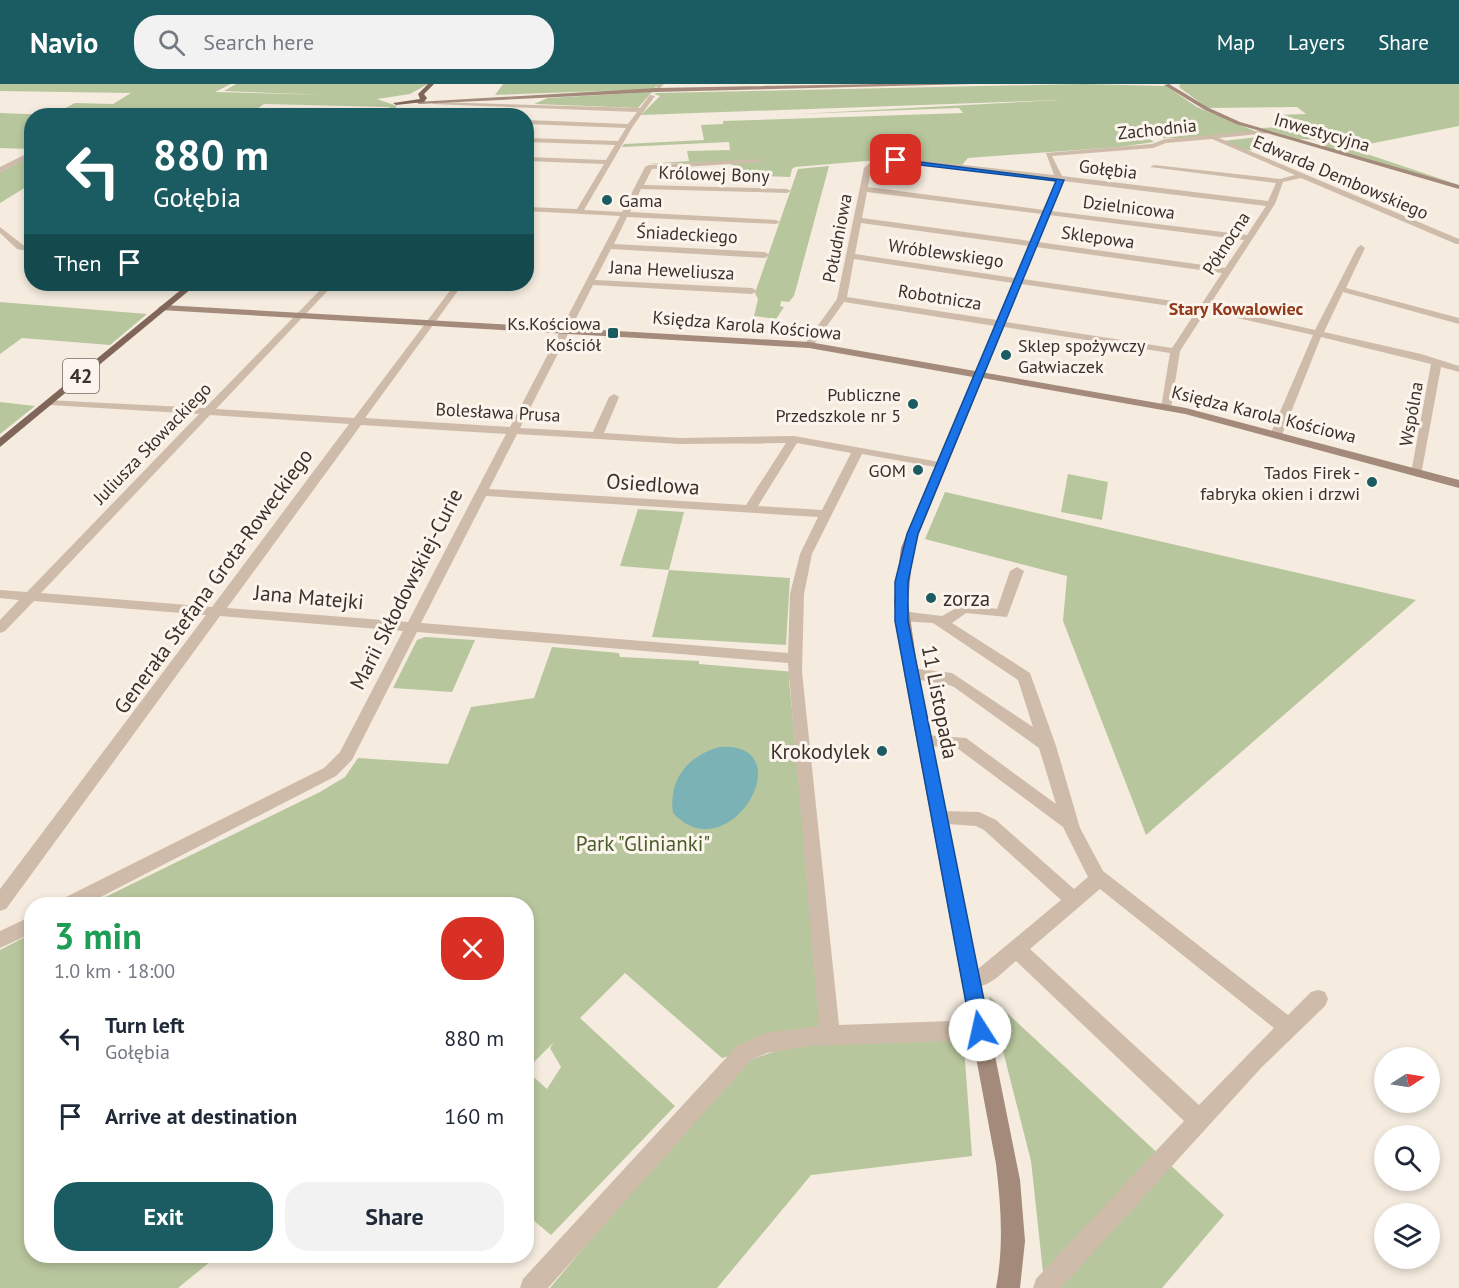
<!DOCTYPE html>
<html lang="en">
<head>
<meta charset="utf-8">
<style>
	:root { --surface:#fff; --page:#f2f2f3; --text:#1f2937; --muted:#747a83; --accent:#1a5c62 }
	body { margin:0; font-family:"PT Sans",sans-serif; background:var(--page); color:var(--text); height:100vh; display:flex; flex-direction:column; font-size:22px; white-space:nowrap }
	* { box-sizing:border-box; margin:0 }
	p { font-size:20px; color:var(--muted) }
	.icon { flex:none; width:33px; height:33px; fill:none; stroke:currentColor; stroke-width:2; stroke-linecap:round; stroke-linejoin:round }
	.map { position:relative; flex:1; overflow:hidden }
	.side { position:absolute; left:24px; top:813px; width:510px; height:366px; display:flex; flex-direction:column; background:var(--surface); border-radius:24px; box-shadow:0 3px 9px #0003 }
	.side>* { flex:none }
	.hud { position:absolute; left:24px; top:24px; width:510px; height:183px; border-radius:24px; box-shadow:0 3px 9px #0003; background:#1a5c62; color:#fff; overflow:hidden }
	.needle { width:39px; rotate:78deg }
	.buttons { position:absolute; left:1374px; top:963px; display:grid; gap:12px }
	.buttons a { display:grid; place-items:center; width:66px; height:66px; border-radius:50%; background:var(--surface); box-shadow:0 3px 9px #0003; font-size:30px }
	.pin { position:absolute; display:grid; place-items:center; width:51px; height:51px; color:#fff; margin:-26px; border-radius:12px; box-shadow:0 3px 9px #0006 }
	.me { position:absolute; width:66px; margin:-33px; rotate:350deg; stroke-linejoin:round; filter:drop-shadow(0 0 4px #0008) }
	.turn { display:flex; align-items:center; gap:21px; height:126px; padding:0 30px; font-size:27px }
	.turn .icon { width:78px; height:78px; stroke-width:2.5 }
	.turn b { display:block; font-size:42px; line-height:51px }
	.then { display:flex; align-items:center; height:57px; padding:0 30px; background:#0003; gap:12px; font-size:22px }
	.round { display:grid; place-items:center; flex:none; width:63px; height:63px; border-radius:24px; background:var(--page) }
	.head { display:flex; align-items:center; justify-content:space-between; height:102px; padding:0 30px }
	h1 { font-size:36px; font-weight:700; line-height:45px; color:#1e9e55 }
	.button { display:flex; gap:12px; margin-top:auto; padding:12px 30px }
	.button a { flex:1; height:69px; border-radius:24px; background:var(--accent); color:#fff; font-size:24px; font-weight:700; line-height:69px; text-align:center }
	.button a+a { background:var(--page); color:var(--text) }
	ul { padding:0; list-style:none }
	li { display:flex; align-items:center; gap:18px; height:78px; padding:0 30px }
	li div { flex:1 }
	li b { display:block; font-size:22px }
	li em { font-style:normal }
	header { display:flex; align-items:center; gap:36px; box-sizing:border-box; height:84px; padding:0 30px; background:var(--accent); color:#fff }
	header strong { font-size:28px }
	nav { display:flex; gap:33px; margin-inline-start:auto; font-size:21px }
	.search { width:420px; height:54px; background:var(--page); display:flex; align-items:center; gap:15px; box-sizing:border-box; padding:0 21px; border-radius:24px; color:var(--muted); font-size:22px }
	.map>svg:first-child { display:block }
	.green { fill:#b8c69d }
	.water { fill:#7bb2b5 }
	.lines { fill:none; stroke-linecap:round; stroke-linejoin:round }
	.street { fill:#cfbba9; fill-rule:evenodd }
	.secondary { fill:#a38a7a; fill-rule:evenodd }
	.primary { fill:#7f6659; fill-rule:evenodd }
	.route { fill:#1a73e8; stroke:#114b97; stroke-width:1.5 }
	.poi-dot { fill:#1a5c62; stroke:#fcf5ed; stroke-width:2 }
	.labels { text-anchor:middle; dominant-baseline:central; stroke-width:6; stroke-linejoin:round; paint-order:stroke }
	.far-street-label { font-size:18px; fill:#3c302a; stroke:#fcf5ed }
	.far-poi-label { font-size:18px; fill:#3c302a; stroke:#fcf5ed; text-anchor:end }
	.far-neighbourhood-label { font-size:18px; font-weight:bold; fill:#93391a; stroke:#fcf5ed }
	.shield { fill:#fcf5ed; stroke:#766b64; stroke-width:1.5 }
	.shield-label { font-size:20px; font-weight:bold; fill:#3c302a }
	.street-label { font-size:21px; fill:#3c302a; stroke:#fcf5ed }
	.poi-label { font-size:21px; fill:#3c302a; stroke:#fcf5ed; text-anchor:start }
	.park-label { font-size:21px; fill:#4a5d2b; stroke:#fcf5ed }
</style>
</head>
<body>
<header>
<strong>Navio</strong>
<div class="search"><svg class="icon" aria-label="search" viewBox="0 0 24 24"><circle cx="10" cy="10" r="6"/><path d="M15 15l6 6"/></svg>Search here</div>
<nav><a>Map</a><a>Layers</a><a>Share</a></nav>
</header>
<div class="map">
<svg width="1459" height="1204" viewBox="0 0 1459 1204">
	<rect width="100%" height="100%" fill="#f5ebdf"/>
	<g class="green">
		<path d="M0,0h231l-16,8 112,3 -103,-4 12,-7h192l-18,10 -33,5 20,7 -6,7h-7l6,-6 -126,-3 -17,12h-215l-1,9 -5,3h5l-1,21 -30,-1v-35l52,2 23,-12 38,1 18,-11 -131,-2z"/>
		<path d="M503,0h155l-4,5 -159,6z"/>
		<path d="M1083,0l83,2 31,21 60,25 -56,6h-53l6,4 -35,5 -151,11 -6,7 -72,-6 -95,8 -3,2 -2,8 -59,-2 2,-10 -10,-3 -77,2 43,-3 -2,-10 43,-1 -1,-8 -107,5 2,-3 80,-4 -3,-15 22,-1v-3l240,-8 -4,-5 -161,6 262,-14 -419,15 19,-19 -6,-2 3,-1z"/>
		<path d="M1182,0h277v42l-110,22 110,37 -134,-38 -7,-5 7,-2 -26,-1 -38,-11 37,-2 4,-6 -16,-1 -7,-4 27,-1 -9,-7 -89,1 -28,-20 -1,-3z"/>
		<path d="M652,8l-14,16 -104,-4 14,-6z"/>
		<path d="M1258,53l21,9 -34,5 -22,-10z"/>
		<path d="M23,76h8v24l-31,19v-31z"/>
		<path d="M829,82l-35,130 -5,6 -8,-1 -1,5 4,1 -8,12 -22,-3 4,-17 -3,-6 43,-124z"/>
		<path d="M0,218l147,12 -37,31 -88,-7 -22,16z"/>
		<path d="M0,318l35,4 -35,28z"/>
		<path d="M1068,390l40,8 -6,38 -41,-8z"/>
		<path d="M945,408l471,108 -270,235 -83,-214 4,-45 -142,-37z"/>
		<path d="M638,425l46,3 -15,58 121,8 -4,67 -134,-8 17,-67 -49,-4z"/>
		<path d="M425,553l50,3 -23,52 -59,-4 24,-48z"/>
		<path d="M552,563l67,6 1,4 79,4v3l96,8 -6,8 35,348 -102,30 -97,-85 -45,45 95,88 -124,129 -24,-20v-144l20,18 14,-22 -11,-19 4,-6 -27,27 -1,-165h-435l229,-112 25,-15 13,-19 90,6 23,-57 63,-9z"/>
		<path d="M31,850l1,322h185l-39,32h-178v-338z"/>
		<path d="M989,912l235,219 -62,73h-123l4,-16 -12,-111z"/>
		<path d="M963,949l9,123 -161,19 -94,113h-167l56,-67 144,-161 40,-14z"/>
	</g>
	<path class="water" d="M720,663c85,-5 9,127 -47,66 -5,-33 15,-58 47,-66z"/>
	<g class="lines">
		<g class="street">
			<path d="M658,0h6l-5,5 -3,-2z"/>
			<path d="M650,11l5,1 -22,30 -49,84 38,2 23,-45 4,-2 110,-6 2,3 -109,7 -8,16 143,4 4,2 -4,2 -146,-4 -11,23 146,8 4,2 -4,2 -149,-7 -13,27 151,8 4,3 -4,3 -154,-9 -16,31 157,8 5,3 -5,3 -159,-9 -73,143 73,4 16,-35 5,-3 5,3 -15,36 76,5 114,-2 151,27v4l-4,1 -79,-14 -50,100 -8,40 -2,78 37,353 141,-5 7,3 3,7 -3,7 -7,3 -171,6 -42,7 -16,7 -203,228h-28l3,-9 214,-233 28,-13 54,-7 -31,-363 -371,-31 -65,128 -16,16 -249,128h-26l3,-6 260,-130 16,-16 63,-121 -183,-15 -214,293 -6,2v-22l206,-274 -172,-14 -29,30 -5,2v-13l19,-20 -19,-2v-8l27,2 172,-178 -149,-9 -4,-1v-4l159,8 121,-124h8l-118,125 138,9 101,-134h8l-98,134 145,9 110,-211 -94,-5v-4l51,2 27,-45 -78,-3v-4l80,3 9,-15 -89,-3v-4l92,3 8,-13 -100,-4v-4l102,4 9,-12 -205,-8 3,-2 205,6zM210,331l139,9 -137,183 -171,-14zM361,341l145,9 -98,188 -181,-14zM517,350l163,10 106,-1 -40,62 -257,-16zM797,359l54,10 -29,57 -64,-4zM486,412l332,21 -18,37 -10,40 -2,59 -367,-30z"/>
			<path d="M1267,46l2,3 -50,5 240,101v5h-3l-155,-66 -18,4 -8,22 -66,102 106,24 42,-82 4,-3 4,3 -19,40 113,30v6l-116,-32 -19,40 97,22 38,12v6l-18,-5 -20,108 -4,2 -6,-4 20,-109 -110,-27 -39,98 -6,3 -6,-3 43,-100 -107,-24 -26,40 -9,57 -5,3 -5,-3 9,-55 -166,-26 -20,48 -5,3 -5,-3 21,-49 -151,-24 -32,45 -8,-2 33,-46 27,-131 6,-5 10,-4h30l144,16 -8,-22 106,-9 13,-5zM1212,55l83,36 -15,4 -126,-14 -4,2 126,16 -8,18 -206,-25 -10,-20 101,-8 13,-5zM889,79l47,2 120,15 -12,30 -176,-23 3,-18zM1063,97l203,25 -19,29 -196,-24zM867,108l175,22 -12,27 -168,-23zM1049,131l195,25 -19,28 -187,-26zM861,139l167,23 -13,32 -160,-24zM1036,163l186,26 -21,32 -178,-26zM854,175l159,24 -16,37 -150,-23zM1021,200l176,26 -25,38 -166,-26z"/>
			<path d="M32,67v5l-32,16v-5z"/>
			<path d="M0,143l23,18 9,2v5l-15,-3 -17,-16z"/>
			<path d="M1017,483l7,4 -17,46 -41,-4 -14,10 78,50 26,73 24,82 23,43 185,144 23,-23 7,-2 7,2 3,7 -3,7 -64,62 -200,220h-28l3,-9 148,-158 -168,-160c-15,12 -30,32 -51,24l-3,-6 3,-6 13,-4 83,-69 -77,-70 -8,-4 -42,-3 -3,-5 3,-5 6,-2 39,1 17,8 78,69 14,-12 -25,-50 -106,-79 -38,-3 -2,-4 2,-4 6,-2 41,3 90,66 -17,-56 -85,-61c-14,-7 -42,-4 -50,-14l7,-5 41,5 81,54 -15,-47 -85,-57 -32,-2 -7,-5 7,-5 41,5 22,-12 33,5 13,-38zM1100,805l174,139 -75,77 -169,-156z"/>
			<path d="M32,832v17l-32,15v-17z"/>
		</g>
		<g class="secondary">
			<path d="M878,0h95l-317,8 -237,12 -3,-2 240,-14z"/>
			<path d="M1169,0l40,24 31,14 219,63v4l-223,-65 -31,-14 -41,-25z"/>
			<path d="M163,221l646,37 377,66 273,72v8l-274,-74 -202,-36 -70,170 -5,54 10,71 102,507 5,61 -5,47h-24c8,-42 5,-82 0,-124l-92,-491 -10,-71 7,-54 72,-171 -164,-29 -649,-38 -2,-2z"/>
		</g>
		<g class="primary">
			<path d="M428,0h6l-10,10 3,4 -3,4 -28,3 -3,-2 27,-4 -2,-5z"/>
			<path d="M188,200h9l-197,163v-9z"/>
		</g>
	</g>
	<path class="route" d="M896,75l168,21 -146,354 -10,48v39l82,409 -3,6 -7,2 -6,-2 -3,-6 -76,-409v-39l12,-48 149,-353 -162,-19z"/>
	<g class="poi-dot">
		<circle cx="607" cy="116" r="6"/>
		<rect x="607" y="243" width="12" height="12" rx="3"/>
		<circle cx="1006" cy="271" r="6"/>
		<circle cx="913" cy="320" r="6"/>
		<circle cx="918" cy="386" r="6"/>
		<circle cx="1372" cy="398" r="6"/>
		<circle cx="931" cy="514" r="6"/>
		<circle cx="882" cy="667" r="6"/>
	</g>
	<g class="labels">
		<g class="far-street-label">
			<text transform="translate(1157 45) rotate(-6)">Zachodnia</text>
			<text transform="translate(1322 48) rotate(16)">Inwestycyjna</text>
			<text transform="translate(1108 85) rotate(7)">Gołębia</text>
			<text transform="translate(714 90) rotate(2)">Królowej Bony</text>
			<text transform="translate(1341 93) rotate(23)">Edwarda Dembowskiego</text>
			<text transform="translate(1129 123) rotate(7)">Dzielnicowa</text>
			<text transform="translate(687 150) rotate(3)">Śniadeckiego</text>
			<text transform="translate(1098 153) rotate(8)">Sklepowa</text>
			<text transform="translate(837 154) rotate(-79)">Południowa</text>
			<text transform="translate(1226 159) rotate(-57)">Północna</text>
			<text transform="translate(946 169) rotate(8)">Wróblewskiego</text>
			<text transform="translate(672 186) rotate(3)">Jana Heweliusza</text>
			<text transform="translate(940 213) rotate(9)">Robotnicza</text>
			<text transform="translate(747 241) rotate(5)">Księdza Karola Kościowa</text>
			<text transform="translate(498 328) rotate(3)">Bolesława Prusa</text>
			<text transform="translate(1264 330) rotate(14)">Księdza Karola Kościowa</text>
			<text transform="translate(1411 330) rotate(-80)">Wspólna</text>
			<text transform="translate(152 359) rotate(-46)">Juliusza Słowackiego</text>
		</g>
		<g class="far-poi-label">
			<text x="619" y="116" text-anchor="start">Gama</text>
			<text x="601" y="239">Ks.Kościowa<tspan x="601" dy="21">Kościół</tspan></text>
			<text x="1018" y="261" text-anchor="start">Sklep spożywczy<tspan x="1018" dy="21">Gałwiaczek</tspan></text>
			<text x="901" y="310">Publiczne<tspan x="901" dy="21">Przedszkole nr 5</tspan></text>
			<text x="906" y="386">GOM</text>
			<text x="1360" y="388">Tados Firek -<tspan x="1360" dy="21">fabryka okien i drzwi</tspan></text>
		</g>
		<g class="far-neighbourhood-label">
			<text x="1236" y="224">Stary Kowalowiec</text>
		</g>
		<rect class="shield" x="63" y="275" width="36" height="34" rx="4.5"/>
		<g class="shield-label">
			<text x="81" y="292">42</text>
		</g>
		<g class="street-label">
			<text transform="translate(653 400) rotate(4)">Osiedlowa</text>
			<text transform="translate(213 497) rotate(-54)">Generała Stefana Grota-Roweckiego</text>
			<text transform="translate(406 505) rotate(-63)">Marii Skłodowskiej-Curie</text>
			<text transform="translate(309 513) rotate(5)">Jana Matejki</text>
			<text transform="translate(940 618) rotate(79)">11 Listopada</text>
		</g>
		<g class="poi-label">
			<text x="943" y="514">zorza</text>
			<text x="870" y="667" text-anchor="end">Krokodylek</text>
		</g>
		<g class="park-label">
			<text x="643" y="759">Park "Glinianki"</text>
		</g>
	</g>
</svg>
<div class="buttons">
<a><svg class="needle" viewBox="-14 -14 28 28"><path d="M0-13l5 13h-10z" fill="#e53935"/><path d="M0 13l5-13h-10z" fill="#747a83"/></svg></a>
<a><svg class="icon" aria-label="search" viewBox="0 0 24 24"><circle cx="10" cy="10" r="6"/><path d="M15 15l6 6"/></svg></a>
<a><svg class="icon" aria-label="layers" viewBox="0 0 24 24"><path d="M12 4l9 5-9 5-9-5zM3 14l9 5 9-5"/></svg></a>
</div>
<div class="pin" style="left:896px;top:76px;background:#d93025"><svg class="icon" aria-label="arrive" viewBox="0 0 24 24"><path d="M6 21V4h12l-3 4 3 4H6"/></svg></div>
<svg class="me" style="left:980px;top:946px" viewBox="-20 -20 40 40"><circle r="19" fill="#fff"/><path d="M0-13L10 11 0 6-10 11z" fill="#1a73e8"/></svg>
<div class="hud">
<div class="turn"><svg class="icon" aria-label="left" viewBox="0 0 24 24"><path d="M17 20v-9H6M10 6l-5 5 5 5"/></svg><div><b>880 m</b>Gołębia</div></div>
<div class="then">Then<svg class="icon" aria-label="arrive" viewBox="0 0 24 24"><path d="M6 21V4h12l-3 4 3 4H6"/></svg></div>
</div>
<section class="side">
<div class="head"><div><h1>3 min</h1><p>1.0 km · 18:00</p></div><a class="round" style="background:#d93025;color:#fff"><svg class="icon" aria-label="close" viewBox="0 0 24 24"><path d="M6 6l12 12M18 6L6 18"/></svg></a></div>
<ul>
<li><svg class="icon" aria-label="left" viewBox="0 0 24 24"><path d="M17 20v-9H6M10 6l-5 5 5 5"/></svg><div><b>Turn left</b><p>Gołębia</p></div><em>880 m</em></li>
<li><svg class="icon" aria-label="arrive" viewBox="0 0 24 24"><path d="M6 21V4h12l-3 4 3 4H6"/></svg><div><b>Arrive at destination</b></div><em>160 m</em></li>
</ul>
<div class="button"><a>Exit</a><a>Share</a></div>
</section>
</div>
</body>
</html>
